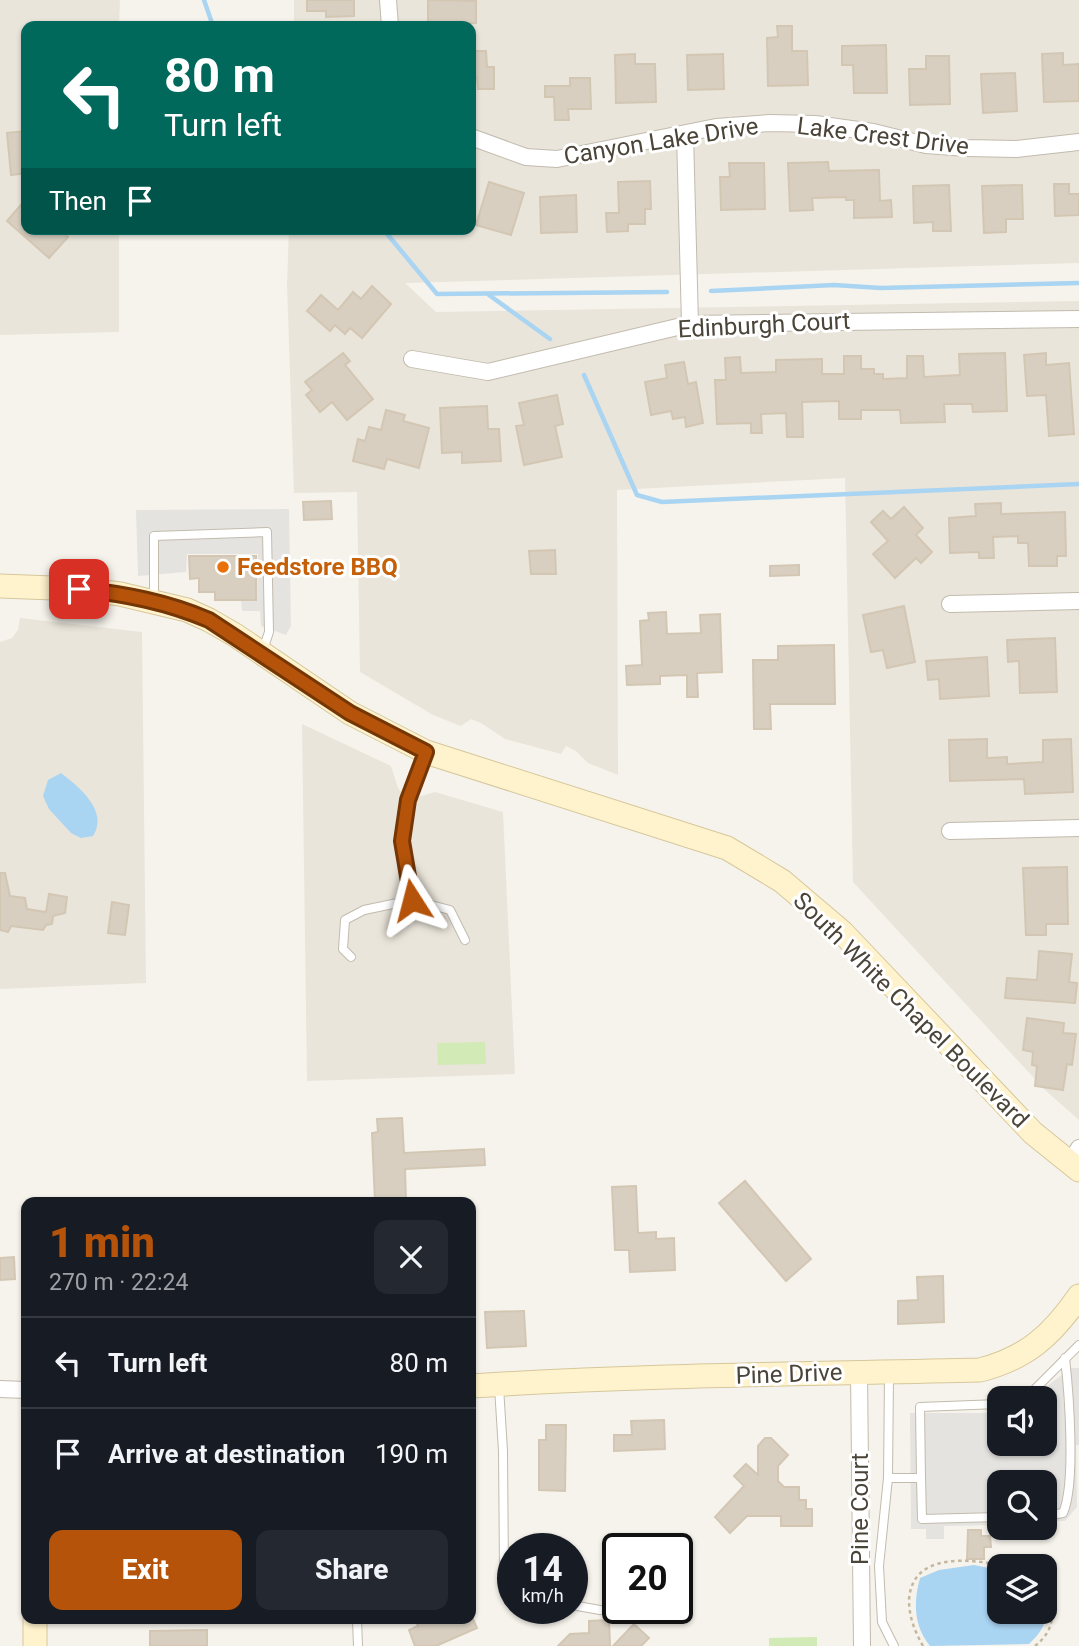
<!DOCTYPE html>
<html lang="en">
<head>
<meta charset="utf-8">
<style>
	:root { --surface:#171b24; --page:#242831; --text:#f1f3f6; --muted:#9ea1a6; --line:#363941; --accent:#b45309 }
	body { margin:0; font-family:Roboto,sans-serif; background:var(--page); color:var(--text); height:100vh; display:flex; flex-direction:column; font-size:26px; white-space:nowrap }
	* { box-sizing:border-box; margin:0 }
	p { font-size:23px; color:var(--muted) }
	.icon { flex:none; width:38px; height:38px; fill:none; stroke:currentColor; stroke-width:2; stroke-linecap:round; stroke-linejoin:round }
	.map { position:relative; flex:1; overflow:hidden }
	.side { position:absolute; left:21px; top:1197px; width:455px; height:427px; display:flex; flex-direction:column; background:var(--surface); border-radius:14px; box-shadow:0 2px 5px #0004 }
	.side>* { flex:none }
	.banner { position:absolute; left:21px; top:21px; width:455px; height:214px; border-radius:14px; box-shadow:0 2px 5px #0004; background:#00695c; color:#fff; overflow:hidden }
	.buttons { position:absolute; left:987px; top:1386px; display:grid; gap:14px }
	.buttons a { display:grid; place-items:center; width:70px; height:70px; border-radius:14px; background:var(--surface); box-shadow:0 2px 5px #0004; font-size:35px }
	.speed { position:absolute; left:497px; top:1533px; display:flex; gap:14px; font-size:35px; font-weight:700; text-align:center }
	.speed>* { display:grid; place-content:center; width:91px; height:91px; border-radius:50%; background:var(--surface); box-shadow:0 2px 5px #0004; line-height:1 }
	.speed small { font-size:18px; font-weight:400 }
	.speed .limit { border:4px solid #111; border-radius:10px; background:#fff; color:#111 }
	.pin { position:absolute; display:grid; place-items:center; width:60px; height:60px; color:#fff; margin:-30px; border-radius:14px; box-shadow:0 4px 10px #0006 }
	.me { position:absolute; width:77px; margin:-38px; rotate:351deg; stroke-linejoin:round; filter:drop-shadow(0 0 5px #0008) }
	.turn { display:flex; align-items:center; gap:24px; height:147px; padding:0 28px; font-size:32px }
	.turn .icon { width:91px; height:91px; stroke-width:2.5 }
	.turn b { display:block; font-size:49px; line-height:60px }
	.then { display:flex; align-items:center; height:66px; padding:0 28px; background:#0003; gap:14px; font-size:26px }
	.round { display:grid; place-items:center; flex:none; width:74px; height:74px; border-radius:14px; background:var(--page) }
	.headline { display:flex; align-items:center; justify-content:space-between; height:119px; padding:0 28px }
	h1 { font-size:42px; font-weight:800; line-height:52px; color:var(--accent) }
	.cta { display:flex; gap:14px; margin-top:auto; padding:14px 28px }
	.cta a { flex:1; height:80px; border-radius:14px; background:var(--accent); color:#fff; font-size:28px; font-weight:800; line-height:80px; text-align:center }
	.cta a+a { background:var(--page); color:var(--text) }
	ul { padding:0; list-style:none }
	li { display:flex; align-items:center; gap:21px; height:91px; padding:0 28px; border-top:2px solid var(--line) }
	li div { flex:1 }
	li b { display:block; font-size:26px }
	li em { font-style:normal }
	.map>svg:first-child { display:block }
	.residential { fill:#eae5da }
	.green { fill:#d2eab5 }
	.parking { fill:#e5e3e0 }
	.water { fill:#a9d4f2 }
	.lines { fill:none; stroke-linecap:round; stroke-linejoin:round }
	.stream { stroke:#a9d4f2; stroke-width:4.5 }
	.building { fill:#d8cfc1; stroke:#d3c7b4; stroke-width:2 }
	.lane-casing { stroke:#c2bbae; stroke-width:10 }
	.street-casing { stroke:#c2bbae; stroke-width:18 }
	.secondary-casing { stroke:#d6c79b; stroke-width:25 }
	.path { stroke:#c4b79f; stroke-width:2.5; stroke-dasharray:3.5 3.5; stroke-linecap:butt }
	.lane { stroke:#fff; stroke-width:8 }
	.street { stroke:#fff; stroke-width:16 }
	.secondary { stroke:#fff3cd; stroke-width:23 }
	.route-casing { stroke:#753606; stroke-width:18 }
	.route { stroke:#b45309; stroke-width:12 }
	.food-dot { fill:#e8710a; stroke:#fff; stroke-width:2.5 }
	.labels { text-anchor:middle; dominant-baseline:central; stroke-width:6; stroke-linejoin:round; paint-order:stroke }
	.street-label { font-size:24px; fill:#4b4439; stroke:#fff }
	.food-label { font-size:24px; font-weight:bold; fill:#c56008; stroke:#fff; text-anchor:start }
</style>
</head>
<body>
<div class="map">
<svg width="1079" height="1646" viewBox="0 0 1079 1646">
	<rect width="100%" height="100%" fill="#f6f3ec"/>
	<g class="residential">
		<path d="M0,0h120l-1,26h-93v203h93v103l-119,3z"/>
		<path d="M294,0h785v263l-674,20 31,29 643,-11v819l-34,-30 -192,-208 -8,-404 -228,12 1,285 -30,-12 -12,-12 -10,-5 -5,8 -56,-15 -24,-16 -10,-4 -10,7 -28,-11 -73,-43 -3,-180 -63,1 -7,-209 2,-55h182v-203h-177z"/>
		<path d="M20,618l122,14 4,351 -146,6v-347l12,-4 6,-8z"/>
		<path d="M302,724l89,42 7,22 10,12 27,-8 68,20 12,262 -208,7z"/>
	</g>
	<g class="green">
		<path d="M485,1042l1,22 -48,1 -1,-22z"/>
		<path d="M817,1637v9h-48v-8z"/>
	</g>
	<g class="parking">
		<path d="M289,509l2,117 -5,9 -25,-9 -1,-15h-18l-1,-10 16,-1 1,-46h-71l-1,18 -48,4 -2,-66z"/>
		<path d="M1071,1368h8v77h-3l1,62 -12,14h-20v-39h-46v45v-2l-55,1v13h-18v-10h-15l-1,-116h89v31h46v-46h-14z"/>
	</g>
	<g class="water">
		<path d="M61,773c18,14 48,38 32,63l-12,2 -10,-5 -22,-24 -6,-13 5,-16z"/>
		<path d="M974,1565l25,5v42l46,-2c2,16 -6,24 -16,34l-99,2c-16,-20 -17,-43 -10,-68l19,-8z"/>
	</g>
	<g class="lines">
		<g class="stream">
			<path d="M204,0l9,26"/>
			<path d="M383,229l54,65 230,-2"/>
			<path d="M711,291l123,-6 47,3 198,-5"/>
			<path d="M489,295l61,44"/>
			<path d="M584,375l53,120 25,7 417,-18"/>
		</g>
	</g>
	<g class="building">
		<path d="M307,0h47v16l-28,1v-6h-19z"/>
		<path d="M428,0l48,1v22l-48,2z"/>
		<path d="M777,26h15v25h15l1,34 -40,1 -1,-48 11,-1z"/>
		<path d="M886,45l1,48h-33l-1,-28h-11v-19z"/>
		<path d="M471,51h15l1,16h7v22h-16l-1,-12 -6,1z"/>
		<path d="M1063,53v12l16,-1v37l-35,1 -2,-48z"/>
		<path d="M635,54v10h20l1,38 -40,1 -1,-48z"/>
		<path d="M723,54l1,35 -36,1 -1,-35z"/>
		<path d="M926,56h23l1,48 -40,1 -1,-36h17z"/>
		<path d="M1015,73l2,38 -34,2 -2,-39z"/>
		<path d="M570,78h20l1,31h-23l1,11h-14l-1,-23h-9v-11h25z"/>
		<path d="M26,131v42l-15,2 -4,-42z"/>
		<path d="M828,162l1,9 50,-1 1,31 11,-1 1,17 -38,1v-18h-8v-3l-34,1 1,12 -23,1 -2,-48z"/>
		<path d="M729,163h35l1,46 -44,1 -1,-33h10z"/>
		<path d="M650,181l1,28h-6v15h-17v7l-21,1 -1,-19h13l-1,-31z"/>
		<path d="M489,182l35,11 -13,42 -35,-10z"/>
		<path d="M1054,184h15v10h10v21l-24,1z"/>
		<path d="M949,185l2,46h-18v-9l-19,1 -1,-37z"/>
		<path d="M1022,185l1,34h-17v13l-22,1 -2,-47z"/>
		<path d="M576,195l1,37 -36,1 -1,-36z"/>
		<path d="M26,199v30h34l8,8 -19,21 -42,-37z"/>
		<path d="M372,286l19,18 -29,34 -12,-10 -5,6 -10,-9 -5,6 -23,-20 14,-16 17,15 15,-18 8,7z"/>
		<path d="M343,353l7,8 -5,4 28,34 -26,21 -15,-18 -12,10 -14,-17 6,-5 -7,-8z"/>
		<path d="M1005,353l2,58 -34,1 -1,-8h-28l1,18 -44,1 -1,-13h-39v9h-22v-18l-37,1 1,35h-16l-1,-24 -25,1 1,19h-11v-10l-34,1 -2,-44h11l-1,-22 15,-1 1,16 35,-1v-12l46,-1v15h22v-18h17v13h13v5h9v5l24,-1v-22h16l1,21 36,-2 -1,-21z"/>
		<path d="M1046,353v12l23,-2 5,71 -25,2 -3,-41 -19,1 -3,-41z"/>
		<path d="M684,362l4,22 8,-2 7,41 -17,4 -1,-10 -12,2 -2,-8 -20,4 -6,-33 22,-4 -2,-13z"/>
		<path d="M557,395l6,29 -8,2 7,31 -38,8 -8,-39 8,-1 -5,-22z"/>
		<path d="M487,406l1,23h11l2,32 -39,2v-11l-20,1 -2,-45z"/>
		<path d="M386,410l19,5 -2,6 26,7 -10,40 -32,-9 -3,10 -31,-8 5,-22 7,2 4,-14 12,3z"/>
		<path d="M331,501l1,18 -28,1 -1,-18z"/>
		<path d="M1001,503v11l64,-2 1,44h-9v10h-28l-1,-23h-10v-7l-25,1 1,21h-15v-6l-29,1 -1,-35 27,-2 -1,-12z"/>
		<path d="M904,507l19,21 -7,7 16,17 -11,11 -5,-5 -21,20 -22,-24 15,-13 -17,-19 12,-11 8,8z"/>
		<path d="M555,550l1,24h-25l-2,-23z"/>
		<path d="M189,556h67v44h-41v-8h-16v-14l-9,1z"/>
		<path d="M799,565v10l-29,1v-10z"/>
		<path d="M904,606l11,56 -28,6 -4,-18 -12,2 -8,-37z"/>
		<path d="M666,612l1,22 34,-1 -1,-18 20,-1 2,58 -25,1 1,24h-11v-22l-27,1v8l-33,1 -1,-19 16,-1 -2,-44 9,-1 -1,-7z"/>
		<path d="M1055,638l2,54 -37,1 -1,-32 -11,1 -1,-22z"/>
		<path d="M834,645l1,59h-65l1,25h-17l-1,-69h25v-14z"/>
		<path d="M987,657l2,39 -49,3 -1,-20 -11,1 -2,-19z"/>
		<path d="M987,739v19l20,-1v7l36,-2v-22l28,-1 2,53 -48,2 -1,-15 -74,2 -1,-41z"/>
		<path d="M1067,867l1,57h-22v11h-20l-3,-67z"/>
		<path d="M0,873h5l5,23 15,2 2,11 19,3 3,-18 18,3 -2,16 -12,3 -1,8 -6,1 -3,5 -32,-4 -3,6 -8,-2z"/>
		<path d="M112,902l17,3 -4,30 -17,-2z"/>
		<path d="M1039,951l33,3 -3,28 8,1 -2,20 -70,-5 2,-20 30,2z"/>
		<path d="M1027,1018l37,5 -1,10 13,1 -4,31 -5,-1 -4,26 -28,-4 2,-20 -5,-1 1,-13 -10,-2z"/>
		<path d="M402,1118l2,35 80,-4 1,16 -80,4 1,33h-31l-3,-69 6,-1 -1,-13z"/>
		<path d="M745,1181l66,78 -25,22 -67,-78z"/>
		<path d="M636,1186l2,47 18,-1v7l18,-1 1,32 -45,2 -1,-22h-14l-3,-63z"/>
		<path d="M14,1257l1,22 -15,1v-22z"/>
		<path d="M943,1276l1,46 -46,2v-23l20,-1 -1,-23z"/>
		<path d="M524,1311l2,35 -39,2 -2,-36z"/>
		<path d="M664,1420l1,29 -51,2v-16h18l-1,-14z"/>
		<path d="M546,1425h20l-1,66 -26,-1v-50h7z"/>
		<path d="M765,1438h6l17,17 -10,11v15l6,6h15v13h7v9h6v17h-31v-10h-34l-17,17 -15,-16 29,-31 -10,-10 12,-12 12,11v-29z"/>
		<path d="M968,1530h13v6h9l1,11h-7v12h-17z"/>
		<path d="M415,1619h58l4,9 -41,18h-21l-6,-16 9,-4z"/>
		<path d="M609,1620l1,26h-52l12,-12 19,-1v-12z"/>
		<path d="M634,1624l15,14 -8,8h-28z"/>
		<path d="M207,1630v16h-57v-15z"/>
	</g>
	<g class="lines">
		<g class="lane-casing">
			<g id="lane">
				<path d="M154,598v-62l113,-4 2,100 -6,18"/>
				<path d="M412,900l-10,-59 7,-41 16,-45"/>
				<path d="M351,957l-8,-8 2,-29 19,-10 48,-10 38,10 15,30"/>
				<path d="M889,1375l-1,103 -9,88 3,56 12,24"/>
				<path d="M499,1387l4,64 1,121c1,10 0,25 9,31"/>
				<path d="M1020,1398l13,-7 46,-46"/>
				<path d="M888,1478h33l-1,-71 79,-3"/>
				<path d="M921,1478l1,41 77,-2"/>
				<path d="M1045,1516l18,-3c13,-29 6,-120 2,-155"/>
				<path d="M572,1605l28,5"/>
				<path d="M357,1619l1,27"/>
			</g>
		</g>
		<g class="street-casing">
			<g id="street">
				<path d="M388,0l2,26"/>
				<path d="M685,134l5,190"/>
				<path d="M471,137l55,20 31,2 159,-32 54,-4 45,1 58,8 53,13 41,3 49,1 63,-7"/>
				<path d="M412,359l76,13 202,-48 389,-5"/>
				<path d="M950,604l129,-3"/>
				<path d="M950,831l129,-3"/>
				<path d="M1070,1163l9,-15"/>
				<path d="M859,1372l3,274"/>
				<path d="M0,1389l26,1"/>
			</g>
		</g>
		<g class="secondary-casing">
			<g id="secondary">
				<path d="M0,586l79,3 41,5 67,16 22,10 26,15 115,78 76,39 301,96 55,33 60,51 191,201 46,37"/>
				<path d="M471,1386c169,-11 339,-12 509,-16 47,-12 72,-35 99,-74"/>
				<path d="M35,1619v27"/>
			</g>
		</g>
		<g class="path">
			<path d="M923,1646c-8,-14 -14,-29 -14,-46 3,-49 62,-41 97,-34"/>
			<path d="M1035,1646c17,-13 23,-33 10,-51"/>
		</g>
		<use href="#lane" class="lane"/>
		<use href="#street" class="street"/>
		<use href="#secondary" class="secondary"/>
	</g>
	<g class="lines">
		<g class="route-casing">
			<path id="route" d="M79,589c46,5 88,13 130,31l141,93 76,39 -18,48 -6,41 10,59"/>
		</g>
		<use href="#route" class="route"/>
	</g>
	<circle class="food-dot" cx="223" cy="567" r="7"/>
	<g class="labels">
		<g class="street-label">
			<text transform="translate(883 136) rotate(7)">Lake Crest Drive</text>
			<text transform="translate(661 141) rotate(-9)">Canyon Lake Drive</text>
			<text transform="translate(764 325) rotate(-3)">Edinburgh Court</text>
			<text transform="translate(911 1010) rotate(45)">South White Chapel Boulevard</text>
			<text transform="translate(789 1374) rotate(-2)">Pine Drive</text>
			<text transform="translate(860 1509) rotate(-90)">Pine Court</text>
		</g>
		<g class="food-label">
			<text x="237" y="567">Feedstore BBQ</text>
		</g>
	</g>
</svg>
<div class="buttons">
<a><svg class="icon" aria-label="sound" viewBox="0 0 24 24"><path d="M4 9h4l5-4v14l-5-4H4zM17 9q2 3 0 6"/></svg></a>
<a><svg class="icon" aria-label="search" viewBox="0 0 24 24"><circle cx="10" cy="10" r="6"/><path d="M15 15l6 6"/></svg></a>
<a><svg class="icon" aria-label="layers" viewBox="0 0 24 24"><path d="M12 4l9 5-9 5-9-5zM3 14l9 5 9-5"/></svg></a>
</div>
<div class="speed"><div>14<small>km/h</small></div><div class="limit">20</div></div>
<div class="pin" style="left:79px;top:589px;background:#d93025"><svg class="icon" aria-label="arrive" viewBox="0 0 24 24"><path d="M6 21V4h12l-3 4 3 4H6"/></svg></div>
<svg class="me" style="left:412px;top:900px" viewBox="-20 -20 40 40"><path d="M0-17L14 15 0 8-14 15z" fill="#b45309" stroke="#fff" stroke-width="4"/></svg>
<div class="banner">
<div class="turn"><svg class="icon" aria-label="left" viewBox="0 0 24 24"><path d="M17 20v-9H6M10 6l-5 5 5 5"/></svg><div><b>80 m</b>Turn left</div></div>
<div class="then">Then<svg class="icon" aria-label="arrive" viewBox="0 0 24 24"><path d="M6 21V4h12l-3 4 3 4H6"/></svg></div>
</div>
<section class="side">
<div class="headline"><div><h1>1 min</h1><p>270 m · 22:24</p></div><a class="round"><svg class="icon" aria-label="close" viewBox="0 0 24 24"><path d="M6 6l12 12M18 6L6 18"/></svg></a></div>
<ul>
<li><svg class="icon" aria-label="left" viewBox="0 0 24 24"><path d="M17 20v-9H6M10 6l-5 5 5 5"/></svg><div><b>Turn left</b></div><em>80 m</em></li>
<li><svg class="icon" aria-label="arrive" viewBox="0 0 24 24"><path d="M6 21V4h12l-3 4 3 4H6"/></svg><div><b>Arrive at destination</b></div><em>190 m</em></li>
</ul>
<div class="cta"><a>Exit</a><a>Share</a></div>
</section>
</div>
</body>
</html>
